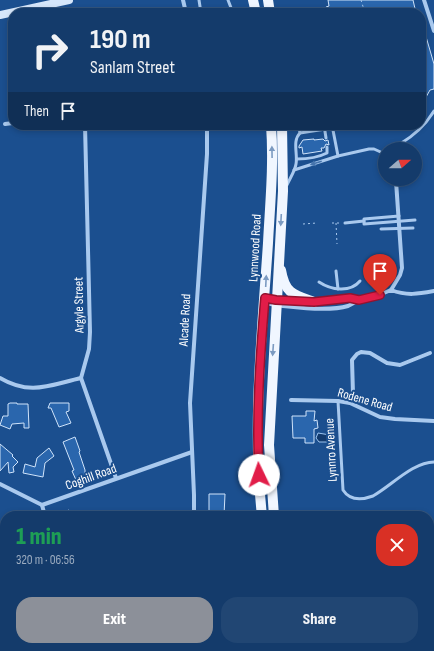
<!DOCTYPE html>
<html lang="en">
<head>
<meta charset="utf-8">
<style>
	:root { --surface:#143b6b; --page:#214673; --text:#f1f3f6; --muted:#9dadc1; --line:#33557e; --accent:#8c9099 }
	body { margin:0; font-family:"Sofia Sans Condensed",sans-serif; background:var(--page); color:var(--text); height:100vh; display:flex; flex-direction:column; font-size:15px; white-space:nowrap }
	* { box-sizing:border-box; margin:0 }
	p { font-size:13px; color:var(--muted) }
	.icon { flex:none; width:22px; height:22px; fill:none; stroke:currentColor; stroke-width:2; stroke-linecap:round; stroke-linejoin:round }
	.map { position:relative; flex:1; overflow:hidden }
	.side { position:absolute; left:0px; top:511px; width:434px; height:140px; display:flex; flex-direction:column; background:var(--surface); border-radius:16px 16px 0 0; box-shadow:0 2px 6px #0003,0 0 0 1px var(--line) }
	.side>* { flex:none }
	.guide { position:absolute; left:8px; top:8px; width:418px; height:122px; border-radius:16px; box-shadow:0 2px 6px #0003,0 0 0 1px var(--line); background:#143b6b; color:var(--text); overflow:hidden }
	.needle { width:26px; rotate:70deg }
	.fabs { position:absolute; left:378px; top:142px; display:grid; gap:8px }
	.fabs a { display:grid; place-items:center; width:44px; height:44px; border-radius:50%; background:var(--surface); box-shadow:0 2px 6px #0003,0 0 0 1px var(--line); font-size:20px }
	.pin { position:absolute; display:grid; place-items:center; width:34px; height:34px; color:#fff; margin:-41px -17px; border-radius:50% 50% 50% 0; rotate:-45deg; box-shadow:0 0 4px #0007 }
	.pin .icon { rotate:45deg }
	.me { position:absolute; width:44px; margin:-22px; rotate:357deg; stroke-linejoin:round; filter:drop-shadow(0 0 3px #0008) }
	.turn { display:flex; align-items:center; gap:14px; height:84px; padding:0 16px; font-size:18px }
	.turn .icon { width:52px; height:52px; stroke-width:2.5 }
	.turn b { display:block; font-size:28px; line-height:34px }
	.then { display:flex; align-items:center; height:38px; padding:0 16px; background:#0003; gap:8px; font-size:15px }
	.round { display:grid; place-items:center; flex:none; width:42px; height:42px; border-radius:16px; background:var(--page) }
	.headline { display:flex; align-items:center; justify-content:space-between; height:68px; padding:0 16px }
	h1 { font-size:24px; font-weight:800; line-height:30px; color:#1e9e55 }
	.primary-button { display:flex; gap:8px; margin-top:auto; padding:8px 16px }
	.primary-button a { flex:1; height:46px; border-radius:16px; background:var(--accent); color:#fff; font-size:16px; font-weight:800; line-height:46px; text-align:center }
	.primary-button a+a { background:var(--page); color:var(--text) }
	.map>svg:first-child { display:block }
	.water { fill:#123a6d; stroke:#9cc4f0 }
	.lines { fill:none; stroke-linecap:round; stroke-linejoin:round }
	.stream { stroke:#9cc4f0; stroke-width:2 }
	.building { fill:#2a66ad; stroke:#cfe3fa }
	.path { stroke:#a9c9ee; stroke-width:1; stroke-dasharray:2 3; stroke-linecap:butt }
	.lane { stroke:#a9c9ee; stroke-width:3 }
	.street { stroke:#a9c9ee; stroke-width:4 }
	.secondary { stroke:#d6e6fa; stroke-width:8 }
	.primary { stroke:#f0f6ff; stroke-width:10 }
	.oneway { fill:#7b9ac1 }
	.oneway2 { fill:#4674ac }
	.route-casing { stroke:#92132f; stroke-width:10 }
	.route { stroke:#e11d48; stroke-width:7 }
	.labels { text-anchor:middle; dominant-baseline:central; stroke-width:4; stroke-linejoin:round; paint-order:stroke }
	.street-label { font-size:13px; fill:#fff; stroke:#1b4f8f }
</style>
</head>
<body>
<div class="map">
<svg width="434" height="651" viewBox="0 0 434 651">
	<rect width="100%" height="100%" fill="#1b4f8f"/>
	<path class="water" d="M318,433l12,2 1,7h-12l-3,-4z"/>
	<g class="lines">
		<path class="stream" d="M423,651l11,-8"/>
	</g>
	<g class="building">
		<path d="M328,0h85l3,13h-79l-1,-2 -8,2 -2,-6 3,-1z"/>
		<path d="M421,23h1l12,41v25l-4,1 -9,16z"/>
		<path d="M314,139v1l9,-1 2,2 3,-1 1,5 -3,-1 -2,4h-3l1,3 -19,3 -1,-7 -3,1v-2l4,-6z"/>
		<path d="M10,403h7v1h11l1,24h-5v-5l-12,1 -2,5 -10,-4 3,-9h5v-12z"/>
		<path d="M50,403h19v8l-3,1 5,11 -12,4 -8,-19h-3z"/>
		<path d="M306,411h9l-1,10 3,-1 1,8 -4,1v14h-9v-5h-12l-1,-22h14z"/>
		<path d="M75,437l5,14 -1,1 6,18v5h3l2,5 -6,2 -2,-4 -6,2 -4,-9 2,-1 -11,-28z"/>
		<path d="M0,444l13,11 -1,1 6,6 -5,5 1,5 -5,1 -1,-11 -8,9z"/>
		<path d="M49,448l5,8 -9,7 -2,14 -20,-4 2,-9 10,3 2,-9z"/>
		<path d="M209,494h16l-1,22h-15z"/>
		<path d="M69,510l2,4 9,-3 2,5h-17l-1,-4z"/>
	</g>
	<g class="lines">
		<g class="path">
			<path d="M361,0l4,13"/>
			<path d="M332,223h8"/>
			<path d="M336,223l1,21"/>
			<path d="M303,224l14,-1"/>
		</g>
		<g class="lane">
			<path d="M199,0l2,13"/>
			<path d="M228,0l5,13"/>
			<path d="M324,125l2,13"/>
			<path d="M332,125l6,31"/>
			<path d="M300,133l32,-5"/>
			<path d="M400,144c15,-9 25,-18 34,-33"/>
			<path d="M297,159c11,0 20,-1 30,-6v-6"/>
			<path d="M294,170l44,-14 31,-7h5l11,5"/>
			<path d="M396,179v2l7,-2"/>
			<path d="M287,185c3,-7 8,-14 9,-21 2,-10 -4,-23 4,-31l-1,-6"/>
			<path d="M399,216l-35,3v5l51,-4"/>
			<path d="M345,223l19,-2"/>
			<path d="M381,229l32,-1"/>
			<path d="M336,271l2,18"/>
			<path d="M319,282c12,8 31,11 41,-1"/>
			<path d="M338,401l5,89c7,11 19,10 30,6 18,-10 40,-34 61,-34"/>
			<path d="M166,646l7,5"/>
			<path d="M177,651l12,-5 15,5"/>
		</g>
		<g class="street">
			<path d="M183,0l3,13"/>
			<path d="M424,0l10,31"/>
			<path d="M5,124l8,-1"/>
			<path d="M85,125l5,207 -1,17 -8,29 35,100"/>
			<path d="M391,290l9,-15 2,-7 -6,-87"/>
			<path d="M265,298l11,2 25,1"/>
			<path d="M313,302l37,-3 9,1 15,-3 17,-7c16,6 27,4 43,1"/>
			<path d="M264,303c21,4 64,9 84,3 4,-2 7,-4 11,-6"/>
			<path d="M0,378c30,18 50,7 81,0"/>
			<path d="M291,400l47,1 12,2 30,14 15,2 39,2"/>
			<path d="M350,403l3,-9 -1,-34 5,-6 4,-2 9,1 17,10 13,2 30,-12"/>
			<path d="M0,484l42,21 150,-53"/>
			<path d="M42,505l3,11"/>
			<path d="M194,516v-21l-4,-92 17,-249v-29"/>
			<path d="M0,618l5,-2"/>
			<path d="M135,651l4,-5"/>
		</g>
		<path class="secondary" d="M0,15l69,-15"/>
		<g class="primary">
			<path d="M253,0l3,13"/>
			<path d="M268,0l2,13"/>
			<path d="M281,270c4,24 13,25 33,32"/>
			<path d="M262,516c-10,-91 0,-182 6,-273 2,-39 6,-78 3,-118"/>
			<path d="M274,516l-5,-71 14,-254 -1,-66"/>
			<path d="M292,646l2,5"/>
			<path d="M304,646l2,5"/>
		</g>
	</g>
	<defs><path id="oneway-solid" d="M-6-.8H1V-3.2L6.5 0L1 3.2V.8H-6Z"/></defs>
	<g class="oneway">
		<use href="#oneway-solid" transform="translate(272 152) rotate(-91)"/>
		<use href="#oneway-solid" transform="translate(281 220) rotate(93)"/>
		<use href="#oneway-solid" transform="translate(266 281) rotate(-87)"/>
		<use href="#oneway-solid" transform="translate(273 350) rotate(94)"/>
	</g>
	<use class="oneway2" href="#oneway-solid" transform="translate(316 163) rotate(162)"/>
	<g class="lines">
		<g class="route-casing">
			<path id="route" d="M259,475c-3,-59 1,-118 6,-177l11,2 38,2 36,-4 9,2 21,-5"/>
		</g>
		<use href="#route" class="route"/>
	</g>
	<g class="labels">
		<g class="street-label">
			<text transform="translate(255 248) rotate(-87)">Lynnwood Road</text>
			<text transform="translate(79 305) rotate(-91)">Argyle Street</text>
			<text transform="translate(185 320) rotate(-87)">Alcade Road</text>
			<text transform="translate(365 400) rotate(16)">Rodene Road</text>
			<text transform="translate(331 450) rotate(-93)">Lynnro Avenue</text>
			<text transform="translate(91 477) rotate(-20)">Coghill Road</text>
		</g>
	</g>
</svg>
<div class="fabs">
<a><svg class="needle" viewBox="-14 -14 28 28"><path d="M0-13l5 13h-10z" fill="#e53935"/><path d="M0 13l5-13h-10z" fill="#9dadc1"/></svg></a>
</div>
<div class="pin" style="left:380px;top:295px;background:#d93025"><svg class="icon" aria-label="arrive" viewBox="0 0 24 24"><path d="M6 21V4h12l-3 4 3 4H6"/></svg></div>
<svg class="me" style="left:259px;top:475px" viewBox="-20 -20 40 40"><circle r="19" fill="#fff"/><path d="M0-13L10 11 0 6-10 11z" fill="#e11d48"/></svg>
<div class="guide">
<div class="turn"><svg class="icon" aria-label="right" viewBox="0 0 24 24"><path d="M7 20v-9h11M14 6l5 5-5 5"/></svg><div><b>190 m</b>Sanlam Street</div></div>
<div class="then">Then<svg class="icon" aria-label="arrive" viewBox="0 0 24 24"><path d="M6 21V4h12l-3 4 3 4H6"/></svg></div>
</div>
<section class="side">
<div class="headline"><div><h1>1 min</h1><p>320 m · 06:56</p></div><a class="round" style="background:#d93025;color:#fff"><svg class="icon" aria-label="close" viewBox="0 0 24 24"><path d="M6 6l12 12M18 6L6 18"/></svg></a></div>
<div class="primary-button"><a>Exit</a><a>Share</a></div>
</section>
</div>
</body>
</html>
